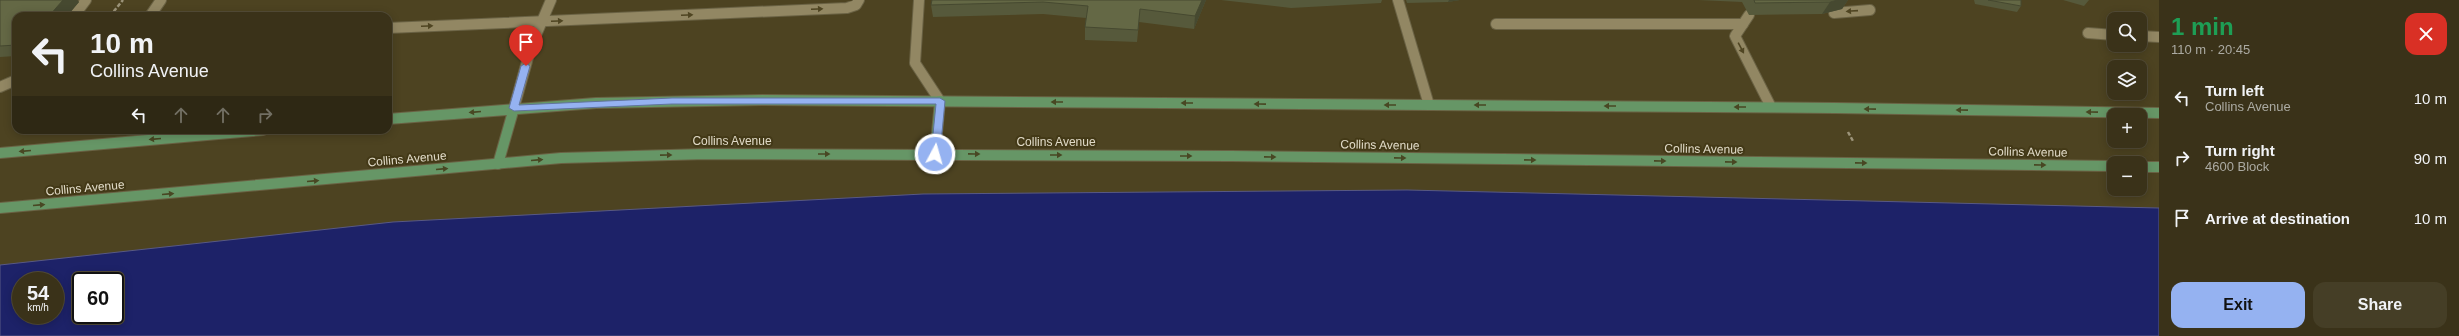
<!DOCTYPE html>
<html lang="en">
<head>
<meta charset="utf-8">
<style>
	:root { --surface:#3a3219; --page:#453e26; --text:#f1f3f6; --muted:#abaaa2; --line:#544d38; --accent:#95b2f1 }
	body { margin:0; font-family:Arial,sans-serif; background:var(--page); color:var(--text); height:100vh; display:flex; flex-direction:column; font-size:15px; white-space:nowrap }
	* { box-sizing:border-box; margin:0 }
	p { font-size:13px; color:var(--muted) }
	.icon { flex:none; width:22px; height:22px; fill:none; stroke:currentColor; stroke-width:2; stroke-linecap:round; stroke-linejoin:round }
	.map { position:relative; flex:1; overflow:hidden }
	.side { display:flex; flex-direction:column; background:var(--surface); width:300px }
	.side>* { flex:none }
	.hud { position:absolute; left:12px; top:12px; width:380px; height:122px; border-radius:12px; box-shadow:0 2px 10px #0003,0 0 0 1px var(--line); background:#3a3219; color:var(--text); overflow:hidden }
	.fabs { position:absolute; left:2107px; top:12px; display:grid; gap:8px }
	.fabs a { display:grid; place-items:center; width:40px; height:40px; border-radius:8px; background:var(--surface); box-shadow:0 2px 10px #0003,0 0 0 1px var(--line); font-size:20px }
	.speed { position:absolute; left:12px; top:272px; display:flex; gap:8px; font-size:20px; font-weight:700; text-align:center }
	.speed>* { display:grid; place-content:center; width:52px; height:52px; border-radius:50%; background:var(--surface); box-shadow:0 2px 10px #0003,0 0 0 1px var(--line); line-height:1 }
	.speed small { font-size:10px; font-weight:400 }
	.speed .limit { border:2px solid #111; border-radius:6px; background:#fff; color:#111 }
	.pin { position:absolute; display:grid; place-items:center; width:34px; height:34px; color:#fff; margin:-41px -17px; border-radius:50% 50% 50% 0; rotate:-45deg; box-shadow:0 0 4px #0007 }
	.pin .icon { rotate:45deg }
	.me { position:absolute; width:44px; margin:-22px; rotate:6deg; stroke-linejoin:round; filter:drop-shadow(0 0 3px #0008) }
	.turn { display:flex; align-items:center; gap:14px; height:84px; padding:0 12px; font-size:18px }
	.turn .icon { width:52px; height:52px; stroke-width:2.5 }
	.turn b { display:block; font-size:28px; line-height:34px }
	.lanes { display:flex; align-items:center; height:38px; padding:0 12px; background:#0003; justify-content:center; gap:20px; direction:ltr }
	.lanes .off { opacity:.35 }
	.round { display:grid; place-items:center; flex:none; width:42px; height:42px; border-radius:12px; background:var(--page) }
	.headline { display:flex; align-items:center; justify-content:space-between; height:68px; padding:0 12px }
	h1 { font-size:24px; font-weight:800; line-height:30px; color:#1e9e55 }
	.primary-button { display:flex; gap:8px; margin-top:auto; padding:8px 12px }
	.primary-button a { flex:1; height:46px; border-radius:12px; background:var(--accent); color:#111; font-size:16px; font-weight:800; line-height:46px; text-align:center }
	.primary-button a+a { background:var(--page); color:var(--text) }
	ul { padding:0; list-style:none }
	li { display:flex; align-items:center; gap:12px; height:60px; padding:0 12px }
	li div { flex:1 }
	li b { display:block; font-size:15px }
	li em { font-style:normal }
	main { display:flex; flex:1; min-height:0 }
	.map>svg:first-child { display:block }
	.water { fill:#1d2268; stroke:#585984; fill-rule:evenodd }
	.lines { fill:none; stroke-linecap:round; stroke-linejoin:round }
	.lane-casing { stroke:#6a6244; stroke-width:12 }
	.primary-casing { stroke:#6a6244; stroke-width:12 }
	.path { stroke:#9c947a; stroke-width:2.5; stroke-dasharray:4 2; stroke-linecap:butt }
	.lane { stroke:#928763; stroke-width:10 }
	.primary { stroke:#669666; stroke-width:10 }
	.wall { fill:#56593b }
	.shaded-wall { fill:#464930 }
	.building { fill:#646845; stroke:#464930 }
	.oneway { fill:#4f4522 }
	.oneway2 { fill:#484723 }
	.route { fill:#95b2f1; stroke:#61749d }
	.labels { text-anchor:middle; dominant-baseline:central; stroke-width:4; stroke-linejoin:round; paint-order:stroke }
	.street-label { font-size:12px; fill:#e0dac7; stroke:#433917 }
</style>
</head>
<body>
<main>
<div class="map">
<svg width="2159" height="336" viewBox="0 0 2159 336">
	<rect width="100%" height="100%" fill="#4d4321"/>
	<path class="water" d="M1407,190l752,18v128h-2159v-71l393,-43 530,-28zM21,281h34v34h-34zM81,281h34v34h-34z"/>
	<g class="lines">
		<g class="lane-casing">
			<g id="lane">
				<path d="M919,0l-4,63 25,38"/>
				<path d="M1398,0l31,105"/>
				<path d="M1834,13l36,-3"/>
				<path d="M1749,15l-14,21 36,71"/>
				<path d="M74,16l12,-16"/>
				<path d="M150,16l11,-16"/>
				<path d="M1496,24h247"/>
				<path d="M388,28l459,-20 9,-3 3,-5"/>
				<path d="M2088,33l26,2"/>
				<path d="M2140,36l19,1"/>
				<path d="M0,87l16,-7"/>
				<path d="M514,108l17,-61 20,-47"/>
			</g>
		</g>
		<g class="primary-casing">
			<g id="primary">
				<path d="M388,119l208,-16 166,-3 1073,8 324,5"/>
				<path d="M0,153l263,-23"/>
				<path d="M935,154l5,-53"/>
				<path d="M498,164l16,-56"/>
				<path d="M2140,167h19"/>
				<path d="M0,208l561,-50 145,-4 525,2 883,10"/>
			</g>
		</g>
		<g class="path">
			<path d="M110,16l13,-16"/>
			<path d="M1848,132l5,9"/>
		</g>
		<use href="#lane" class="lane"/>
		<use href="#primary" class="primary"/>
	</g>
	<g class="wall">
		<path d="M0,0h77l2,2 -12,14h-51v40l-16,1z"/>
		<path d="M932,0h274l-12,29 -55,-7 -2,20 -52,-2v-13l1,-9 -43,-4 -110,3 -2,-12z"/>
		<path d="M1221,0h161l-1,3 -90,5z"/>
		<path d="M1406,0h54l-12,2 -41,1z"/>
		<path d="M1698,0h150l-6,9 -20,5 -73,1 -7,-13z"/>
		<path d="M1974,0h47v6l-4,6 -42,-8z"/>
		<path d="M2063,0h26l-5,6z"/>
	</g>
	<g class="shaded-wall">
		<path d="M63,0h14l2,2 -12,14h-18z"/>
		<path d="M1202,0h4l-12,29 1,-13z"/>
		<path d="M1449,0h11l-12,2z"/>
		<path d="M1838,0h10l-6,9 -20,5 8,-12z"/>
	</g>
	<g class="building">
		<path d="M0,0h63l-14,16h-33v29l-16,1z"/>
		<path d="M932,0h270l-7,16 -55,-7 -2,21 -53,-3 3,-21 -45,-4 -112,3z"/>
		<path d="M1754,0h84l-8,2 -75,1z"/>
		<path d="M1988,0h33v6z"/>
	</g>
	<defs><path id="oneway-solid" d="M-6-.8H1V-3.2L6.5 0L1 3.2V.8H-6Z"/></defs>
	<g class="oneway">
		<use href="#oneway-solid" transform="translate(817 9) rotate(-3)"/>
		<use href="#oneway-solid" transform="translate(1852 11) rotate(176)"/>
		<use href="#oneway-solid" transform="translate(687 15) rotate(-3)"/>
		<use href="#oneway-solid" transform="translate(557 21) rotate(-3)"/>
		<use href="#oneway-solid" transform="translate(427 26) rotate(-2)"/>
		<use href="#oneway-solid" transform="translate(1741 48) rotate(62)"/>
	</g>
	<g class="oneway2">
		<use href="#oneway-solid" transform="translate(1057 102) rotate(-180)"/>
		<use href="#oneway-solid" transform="translate(1187 103) rotate(-180)"/>
		<use href="#oneway-solid" transform="translate(1260 104) rotate(-179)"/>
		<use href="#oneway-solid" transform="translate(1390 105) rotate(-180)"/>
		<use href="#oneway-solid" transform="translate(1480 105) rotate(-180)"/>
		<use href="#oneway-solid" transform="translate(1610 106) rotate(-180)"/>
		<use href="#oneway-solid" transform="translate(1740 107) rotate(-180)"/>
		<use href="#oneway-solid" transform="translate(1870 109) rotate(-179)"/>
		<use href="#oneway-solid" transform="translate(1962 110) rotate(-179)"/>
		<use href="#oneway-solid" transform="translate(475 112) rotate(175)"/>
		<use href="#oneway-solid" transform="translate(2092 112) rotate(-179)"/>
		<use href="#oneway-solid" transform="translate(155 139) rotate(175)"/>
		<use href="#oneway-solid" transform="translate(25 151) rotate(175)"/>
		<use href="#oneway-solid" transform="translate(824 154)"/>
		<use href="#oneway-solid" transform="translate(974 154) rotate(1)"/>
		<use href="#oneway-solid" transform="translate(666 155) rotate(-1)"/>
		<use href="#oneway-solid" transform="translate(1056 155)"/>
		<use href="#oneway-solid" transform="translate(1186 156)"/>
		<use href="#oneway-solid" transform="translate(1270 157) rotate(1)"/>
		<use href="#oneway-solid" transform="translate(1400 158) rotate(1)"/>
		<use href="#oneway-solid" transform="translate(537 160) rotate(-5)"/>
		<use href="#oneway-solid" transform="translate(1530 160) rotate(1)"/>
		<use href="#oneway-solid" transform="translate(1660 161) rotate(1)"/>
		<use href="#oneway-solid" transform="translate(1731 162) rotate(1)"/>
		<use href="#oneway-solid" transform="translate(1861 163) rotate(1)"/>
		<use href="#oneway-solid" transform="translate(2040 165) rotate(1)"/>
		<use href="#oneway-solid" transform="translate(442 169) rotate(-5)"/>
		<use href="#oneway-solid" transform="translate(313 181) rotate(-5)"/>
		<use href="#oneway-solid" transform="translate(168 194) rotate(-5)"/>
		<use href="#oneway-solid" transform="translate(39 205) rotate(-5)"/>
	</g>
	<path class="route" d="M526,63l4,3 -11,39 153,-7h268l5,3 -5,53 -5,3 -4,-3 5,-50h-264l-158,7 -5,-3 12,-42z"/>
	<g class="labels">
		<g class="street-label">
			<text x="732" y="141">Collins Avenue</text>
			<text x="1056" y="142">Collins Avenue</text>
			<text transform="translate(1380 145) rotate(1)">Collins Avenue</text>
			<text transform="translate(1704 149) rotate(1)">Collins Avenue</text>
			<text transform="translate(2028 152) rotate(1)">Collins Avenue</text>
			<text transform="translate(407 159) rotate(-5)">Collins Avenue</text>
			<text transform="translate(85 188) rotate(-5)">Collins Avenue</text>
		</g>
	</g>
</svg>
<div class="fabs">
<a><svg class="icon" aria-label="search" viewBox="0 0 24 24"><circle cx="10" cy="10" r="6"/><path d="M15 15l6 6"/></svg></a>
<a><svg class="icon" aria-label="layers" viewBox="0 0 24 24"><path d="M12 4l9 5-9 5-9-5zM3 14l9 5 9-5"/></svg></a>
<a>+</a>
<a>−</a>
</div>
<div class="speed"><div>54<small>km/h</small></div><div class="limit">60</div></div>
<div class="pin" style="left:526px;top:66px;background:#d93025"><svg class="icon" aria-label="arrive" viewBox="0 0 24 24"><path d="M6 21V4h12l-3 4 3 4H6"/></svg></div>
<svg class="me" style="left:935px;top:154px" viewBox="-20 -20 40 40"><circle r="17" fill="#95b2f1" stroke="#fff" stroke-width="3"/><path d="M0-11L8 9 0 5-8 9z" fill="#fff"/></svg>
<div class="hud">
<div class="turn"><svg class="icon" aria-label="left" viewBox="0 0 24 24"><path d="M17 20v-9H6M10 6l-5 5 5 5"/></svg><div><b>10 m</b>Collins Avenue</div></div>
<div class="lanes"><svg class="icon" aria-label="left" viewBox="0 0 24 24"><path d="M17 20v-9H6M10 6l-5 5 5 5"/></svg><svg class="icon off" aria-label="ahead" viewBox="0 0 24 24"><path d="M12 20V5M6 11l6-6 6 6"/></svg><svg class="icon off" aria-label="ahead" viewBox="0 0 24 24"><path d="M12 20V5M6 11l6-6 6 6"/></svg><svg class="icon off" aria-label="right" viewBox="0 0 24 24"><path d="M7 20v-9h11M14 6l5 5-5 5"/></svg></div>
</div>
</div>
<section class="side">
<div class="headline"><div><h1>1 min</h1><p>110 m · 20:45</p></div><a class="round" style="background:#d93025;color:#fff"><svg class="icon" aria-label="close" viewBox="0 0 24 24"><path d="M6 6l12 12M18 6L6 18"/></svg></a></div>
<ul>
<li><svg class="icon" aria-label="left" viewBox="0 0 24 24"><path d="M17 20v-9H6M10 6l-5 5 5 5"/></svg><div><b>Turn left</b><p>Collins Avenue</p></div><em>10 m</em></li>
<li><svg class="icon" aria-label="right" viewBox="0 0 24 24"><path d="M7 20v-9h11M14 6l5 5-5 5"/></svg><div><b>Turn right</b><p>4600 Block</p></div><em>90 m</em></li>
<li><svg class="icon" aria-label="arrive" viewBox="0 0 24 24"><path d="M6 21V4h12l-3 4 3 4H6"/></svg><div><b>Arrive at destination</b></div><em>10 m</em></li>
</ul>
<div class="primary-button"><a>Exit</a><a>Share</a></div>
</section>
</main>
</body>
</html>
